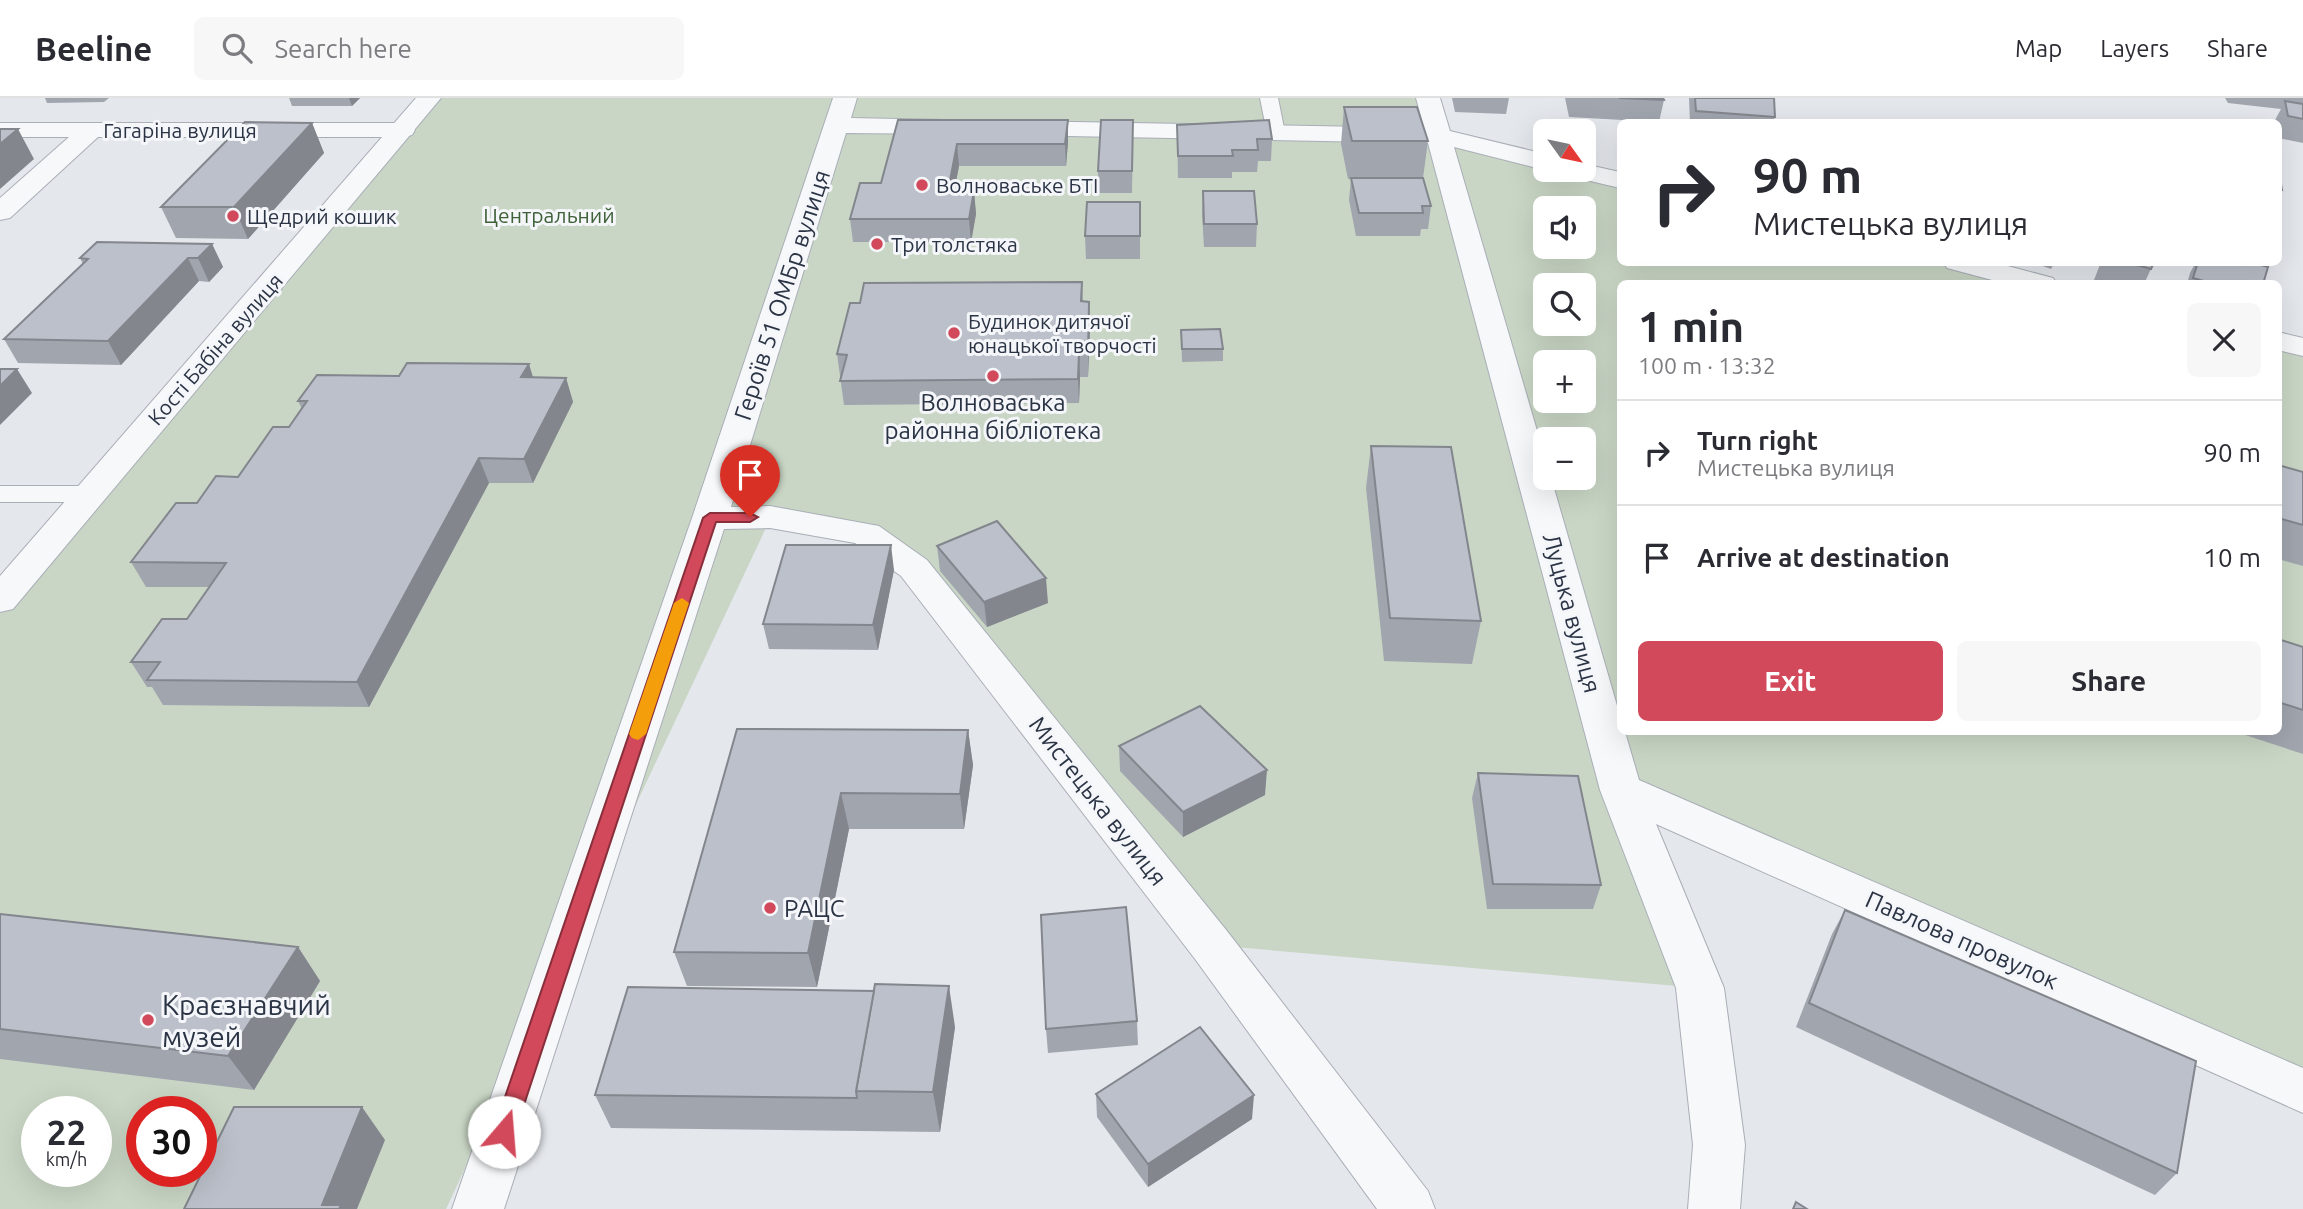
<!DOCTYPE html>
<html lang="en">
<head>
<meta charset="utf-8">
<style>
	:root { --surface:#fff; --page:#f7f7f7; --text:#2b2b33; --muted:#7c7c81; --line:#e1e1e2; --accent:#d1495b }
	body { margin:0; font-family:Ubuntu,sans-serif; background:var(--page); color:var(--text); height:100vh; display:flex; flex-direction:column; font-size:26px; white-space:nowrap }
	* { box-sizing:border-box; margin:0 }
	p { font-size:23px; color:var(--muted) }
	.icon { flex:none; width:38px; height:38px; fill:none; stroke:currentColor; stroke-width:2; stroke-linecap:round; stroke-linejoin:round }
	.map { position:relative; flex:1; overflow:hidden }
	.details { position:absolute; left:1617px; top:182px; width:665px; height:455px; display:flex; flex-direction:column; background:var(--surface); border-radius:10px; box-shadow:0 7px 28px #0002 }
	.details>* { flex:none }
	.banner { position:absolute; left:1617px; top:21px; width:665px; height:147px; border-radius:10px; box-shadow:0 7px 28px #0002; background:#fff; color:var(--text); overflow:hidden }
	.needle { width:46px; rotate:123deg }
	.buttons { position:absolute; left:1533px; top:21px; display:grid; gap:14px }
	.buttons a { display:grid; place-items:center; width:63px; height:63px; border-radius:10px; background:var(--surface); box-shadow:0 7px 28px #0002; font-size:35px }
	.speed { position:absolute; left:21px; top:998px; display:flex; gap:14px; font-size:35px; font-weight:700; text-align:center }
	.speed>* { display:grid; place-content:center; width:91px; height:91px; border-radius:50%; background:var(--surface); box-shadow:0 7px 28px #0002; line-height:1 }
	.speed small { font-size:18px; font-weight:400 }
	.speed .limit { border:10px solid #d22; background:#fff; color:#111 }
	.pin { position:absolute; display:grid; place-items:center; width:60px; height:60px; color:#fff; margin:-72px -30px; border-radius:50% 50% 50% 0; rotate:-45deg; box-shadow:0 0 7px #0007 }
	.pin .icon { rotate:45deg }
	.me { position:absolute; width:77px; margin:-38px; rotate:18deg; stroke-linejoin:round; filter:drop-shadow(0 0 5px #0008) }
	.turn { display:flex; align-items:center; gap:24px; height:147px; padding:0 21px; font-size:32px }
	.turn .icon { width:91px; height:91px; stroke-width:2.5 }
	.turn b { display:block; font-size:49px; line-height:60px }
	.round { display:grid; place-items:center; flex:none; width:74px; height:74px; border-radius:10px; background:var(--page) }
	.overview { display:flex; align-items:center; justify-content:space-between; height:119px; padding:0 21px }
	h1 { font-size:42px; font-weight:700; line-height:52px }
	.cta { display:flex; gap:14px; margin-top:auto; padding:14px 21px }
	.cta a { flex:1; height:80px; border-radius:10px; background:var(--accent); color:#fff; font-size:28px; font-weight:700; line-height:80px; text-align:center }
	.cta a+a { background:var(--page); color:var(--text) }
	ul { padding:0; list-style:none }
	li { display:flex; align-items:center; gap:21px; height:105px; padding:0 21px; border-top:2px solid var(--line) }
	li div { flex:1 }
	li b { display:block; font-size:26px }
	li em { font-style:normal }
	header { display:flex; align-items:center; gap:42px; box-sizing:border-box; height:98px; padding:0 35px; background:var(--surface); border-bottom:2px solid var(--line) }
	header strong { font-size:33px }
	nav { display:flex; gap:38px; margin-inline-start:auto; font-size:24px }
	.search { width:490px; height:63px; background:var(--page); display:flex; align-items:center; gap:18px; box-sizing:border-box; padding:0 24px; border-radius:10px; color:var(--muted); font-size:26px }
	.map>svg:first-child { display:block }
	.green { fill:#c9d6c5; fill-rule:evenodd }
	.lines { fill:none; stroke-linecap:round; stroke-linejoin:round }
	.service-casing { stroke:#a9aeb7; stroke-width:2 }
	.minor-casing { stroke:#a9aeb7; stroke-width:2 }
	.tertiary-casing { stroke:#a9aeb7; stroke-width:2 }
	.service { fill:#f7f8fa; fill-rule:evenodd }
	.minor { fill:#f7f8fa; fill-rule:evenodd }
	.tertiary { fill:#f7f8fa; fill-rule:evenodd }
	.wall { fill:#a1a5ae }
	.shaded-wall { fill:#83868d }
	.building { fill:#bbc0ca; stroke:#83868d; stroke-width:2 }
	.route { fill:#d1495b; stroke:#882f3b; stroke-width:2 }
	.slow { fill:#f59e0b }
	.poi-dot { fill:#d1495b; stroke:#f4f6f9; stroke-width:2.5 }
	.labels { text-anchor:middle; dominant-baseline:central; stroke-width:6; stroke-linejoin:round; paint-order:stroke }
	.far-street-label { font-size:21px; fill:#2b3445; stroke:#f4f6f9 }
	.far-poi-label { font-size:21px; fill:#2b3445; stroke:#f4f6f9; text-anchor:start }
	.far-park-label { font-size:21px; fill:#3f6138; stroke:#f4f6f9 }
	.street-label { font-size:24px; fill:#2b3445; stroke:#f4f6f9 }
	.poi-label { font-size:24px; fill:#2b3445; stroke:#f4f6f9 }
	.near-poi-label { font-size:28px; fill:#2b3445; stroke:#f4f6f9; text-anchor:start }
</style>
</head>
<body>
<header>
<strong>Beeline</strong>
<div class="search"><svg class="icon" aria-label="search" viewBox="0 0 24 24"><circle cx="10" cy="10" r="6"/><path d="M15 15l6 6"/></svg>Search here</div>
<nav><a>Map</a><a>Layers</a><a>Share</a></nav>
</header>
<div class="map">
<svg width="2303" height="1111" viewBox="0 0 2303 1111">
	<rect width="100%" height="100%" fill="#e4e7ec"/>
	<path class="green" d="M429,0h999l12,38 105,26v8h33l42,10v82h337l86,21 -423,1v448h658l1,-391 24,6v744l-681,-301 78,198 -489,-43 -345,-411 -95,-17 -325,692h-446v-609zM1545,110h39v39h-39zM1545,187h39v39h-39zM1545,264h39v39h-39zM1545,341h39v39h-39zM37,1013h59v60h-59zM142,1013h59v60h-59z"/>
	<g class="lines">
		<g class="service-casing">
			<g id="service">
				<path d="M1260,0h18l7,35 -3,4 -6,1 -9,-5z"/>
				<path d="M0,388h91l9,3 4,5 -4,5 -9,3h-91z"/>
			</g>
		</g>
		<g class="minor-casing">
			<g id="minor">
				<path d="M833,0h24l-6,20 96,2 9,2 3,5 -3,5 -9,2 -101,-1 -115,374 39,-1 109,20 48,34 300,371 201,260 7,18h-58l-182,-250 -294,-383 -46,-33 -85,-15 -46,1 -220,680h-52l240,-691z"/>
				<path d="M1416,0h24l10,33 95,23v16l-91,-23 91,311v20h6l69,238v16h5l14,48 664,288v45l-647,-289 68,164 21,157 -5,64h-52l5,-64 -17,-157 -76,-198 -172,-647 -411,-8 -9,-2 -3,-5 3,-5 9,-2 407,7z"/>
				<path d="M0,25h403l9,2 3,5 -3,5 -9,2h-305l-88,81 -10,2v-22l69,-61h-69z"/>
				<path d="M1584,66l36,8v16l-51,-12 -4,-6h19z"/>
				<path d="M1943,164h50l60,16 4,6h-50l-60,-16z"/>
				<path d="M2278,234l25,6v18l-25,-6z"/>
			</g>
		</g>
		<g class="tertiary-casing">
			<path id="tertiary" d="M416,0h25l-428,511 -13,3v-36z"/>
		</g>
		<use href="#service" class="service"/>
		<use href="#minor" class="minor"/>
		<use href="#tertiary" class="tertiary"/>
	</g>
	<g class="wall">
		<path d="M45,0h64l-5,4 -57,1z"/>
		<path d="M289,0h71l-8,8h-60z"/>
		<path d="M1452,0h57l-3,16 -51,-2z"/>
		<path d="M1565,0h98l1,2 -5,22 -90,-5z"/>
		<path d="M1689,0h85l1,19 -2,5h-83z"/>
		<path d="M2225,0h78v45l-25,-5v-16h-4l7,-13 -53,-6z"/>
		<path d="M1344,9l84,34 -5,37 8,28 -3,23h-7l-1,7h-64l-7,-36 2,-21h-3l-7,-35z"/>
		<path d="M898,22l170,22 -2,24h-107l-5,25h20l2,23 -5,28h-118l-3,-23 31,-36z"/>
		<path d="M1133,22l-1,73h-34v-22z"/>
		<path d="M312,25l12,30 -76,86 -72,-1 -15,-31z"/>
		<path d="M1177,27l95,14 -1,22h-13l-1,11h-25v6h-54z"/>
		<path d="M1203,93l54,33 -1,23h-52l-2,-33z"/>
		<path d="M1140,104v57h-54l-1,-23z"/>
		<path d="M212,146l11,23 -14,15 -10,-1 -78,84 -103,-2 -14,-24 79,-75 -3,-6z"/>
		<path d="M2031,164h24l-4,7z"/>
		<path d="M2101,164h53l-10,22h-37l-13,-4z"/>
		<path d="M2196,164h54l13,22h-76l3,-11z"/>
		<path d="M1082,184l1,19 6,1 1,23 -2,52h-8l-1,26 -235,2 -7,-51 23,-51z"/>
		<path d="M1181,232l42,19v12l-41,1z"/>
		<path d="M533,279l33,1 7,24 -40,81h-44l-120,224 -206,-2 -11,-18h-5l-16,-25 56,-43 22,-32h-63l-15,-25 66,-59 41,-26 51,-50 13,-18 -4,-8z"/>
		<path d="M1371,348l110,175 -9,43 -88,-3 -18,-173z"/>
		<path d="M2278,367l25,7v94l-25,-7z"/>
		<path d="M937,448l111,57 -61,24 -47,-56z"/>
		<path d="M894,472l-16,80 -109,-1 -6,-25z"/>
		<path d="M2278,541l25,8v107l-67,-22h42z"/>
		<path d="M737,631l231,1 5,35 -9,64h-115l-32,158 -130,-1 -13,-34z"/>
		<path d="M1119,648l146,49 -82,42 -63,-66z"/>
		<path d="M1478,675l123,112 -8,24h-106l-15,-111z"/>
		<path d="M1845,812l332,263 -22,22 -359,-168 36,-93z"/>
		<path d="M0,816l298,33 22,34 -66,109 -254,-31z"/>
		<path d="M1137,923l1,24 -90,8 -2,-24z"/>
		<path d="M955,929l-15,105 -329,-4 -16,-33z"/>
		<path d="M1096,996l156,25 -104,68 -51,-70z"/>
	</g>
	<g class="shaded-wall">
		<path d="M349,0h11l-8,8z"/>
		<path d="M1068,22v22l-2,24 -1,-22z"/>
		<path d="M312,25l12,30 -76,86 -14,-32z"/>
		<path d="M18,31l16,30 -34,30v-45z"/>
		<path d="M957,46l2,22 -9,48 -2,-23z"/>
		<path d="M974,93l2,23 -5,28 -2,-23z"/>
		<path d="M212,146l11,23 -14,15 -11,-24z"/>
		<path d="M188,160l11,23 -78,84 -13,-24z"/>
		<path d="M1089,204l1,23 -2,52v-24z"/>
		<path d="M1079,255l1,24 -1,26 -1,-24z"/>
		<path d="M529,266l7,23 -15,-10z"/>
		<path d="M17,271l15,24 -32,32v-39z"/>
		<path d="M566,280l7,24 -40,81 -9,-24z"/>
		<path d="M479,360l10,25 -120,224 -12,-25z"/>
		<path d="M891,447l3,25 -16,80 -5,-25z"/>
		<path d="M1046,480l2,25 -61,24 -3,-25z"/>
		<path d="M968,632l5,35 -9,64 -4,-35z"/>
		<path d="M1267,672l-2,25 -82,42v-25z"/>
		<path d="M841,695l8,36 -32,158 -9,-34z"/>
		<path d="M298,849l22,34 -66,109 -26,-34z"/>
		<path d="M949,888l6,41 -15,105 -7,-40z"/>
		<path d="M1254,997l-2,24 -104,68v-23z"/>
		<path d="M362,1009l23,33 -28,69h-32l-3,-4z"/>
	</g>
	<g class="building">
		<path d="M1619,0h44l1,2z"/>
		<path d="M1695,0h79l1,19 -79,-6z"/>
		<path d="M2285,3l18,3v15l-15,-3z"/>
		<path d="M1344,9h73l11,34h-76z"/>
		<path d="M898,22h170l-3,24h-108l-9,47h26l-5,28h-119l10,-36h21z"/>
		<path d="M1101,22h32l-1,51h-34z"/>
		<path d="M1269,22l3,19h-15l1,11h-26l1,6h-55l-1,-31z"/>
		<path d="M245,24l67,1 -78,84h-73z"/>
		<path d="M0,31h18l-18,15z"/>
		<path d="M2278,75h1l3,17 -4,-1z"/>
		<path d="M1351,80h72l8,28h-9l1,7h-64z"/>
		<path d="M1203,93h51l3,33h-53z"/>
		<path d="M1087,104h53v34h-55z"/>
		<path d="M97,144l115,2 -14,14h-10l-80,83 -104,-2 84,-80 -8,-1z"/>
		<path d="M2127,164h27l-3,7z"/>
		<path d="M2198,164h52l18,5 -5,17h-49l-21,-6z"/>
		<path d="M1082,184l-1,19 8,1 -1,51h-9l-1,26 -238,2 7,-26 -10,-1 13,-51h10l4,-20z"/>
		<path d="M1220,231l3,20h-41l-1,-19z"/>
		<path d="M407,265l122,1 -8,13 45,1 -42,81 -45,-1 -122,224 -210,-2 13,-18h-29l31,-43h25l39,-56 -95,-1 45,-59h21l19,-27 22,1 35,-50h16l18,-26h-9l19,-26 82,1z"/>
		<path d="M0,271h17l-17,17z"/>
		<path d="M1371,348l80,1 30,174 -91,-3z"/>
		<path d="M2278,367l25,7v53l-25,-7z"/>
		<path d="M997,423l49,57 -62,24 -47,-56z"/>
		<path d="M786,447h105l-18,80 -110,-1z"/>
		<path d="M2278,541l25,8v63l-25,-8z"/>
		<path d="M1200,608l67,64 -84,42 -64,-66z"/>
		<path d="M737,631l231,1 -8,64 -119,-1 -33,160 -134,-1z"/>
		<path d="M1478,675l100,3 23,109 -108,-1z"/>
		<path d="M1126,809l11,114 -91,8 -5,-114z"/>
		<path d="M1845,812l351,151 -19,112 -368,-170z"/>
		<path d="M0,816l298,33 -70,109 -228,-27z"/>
		<path d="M875,886l74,2 -16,106 -77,-1z"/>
		<path d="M628,889l246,4 -18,100 1,7 -262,-3z"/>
		<path d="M1200,929l54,68 -106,69 -52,-70z"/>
		<path d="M234,1009h128l-40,98h19l-2,4h-155z"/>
		<path d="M1796,1104l11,7h-14z"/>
	</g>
	<path class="route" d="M710,415h40l8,4 -8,5h-34l-201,610 -4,7 -7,3 -7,-3 -4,-7 210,-614z"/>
	<path class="slow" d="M682,500l7,5 -43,131 -8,6 -6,-2 -3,-4 45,-131z"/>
	<g class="poi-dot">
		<circle cx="922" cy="87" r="7"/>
		<circle cx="233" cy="118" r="7"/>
		<circle cx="877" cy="146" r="7"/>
		<circle cx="954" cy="235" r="7"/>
		<circle cx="993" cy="278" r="7"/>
		<circle cx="770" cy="810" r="7"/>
		<circle cx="148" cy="922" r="7"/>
	</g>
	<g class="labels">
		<g class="far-street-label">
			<text x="180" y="32">Гагаріна вулиця</text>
			<text transform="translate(215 251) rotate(-49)">Кості Бабіна вулиця</text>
		</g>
		<g class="far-poi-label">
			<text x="936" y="87">Волноваське БТІ</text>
			<text x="247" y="118">Щедрий кошик</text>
			<text x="891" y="146">Три толстяка</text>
			<text x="968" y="223">Будинок дитячої<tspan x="968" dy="24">юнацької творчості</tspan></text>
		</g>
		<g class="far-park-label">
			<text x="549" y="117">Центральний</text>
		</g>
		<g class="street-label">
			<text transform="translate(782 197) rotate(-72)">Героїв 51 ОМБр вулиця</text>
			<text transform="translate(1572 515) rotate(75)">Луцька вулиця</text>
			<text transform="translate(1098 703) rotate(52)">Мистецька вулиця</text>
			<text transform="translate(1962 842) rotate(24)">Павлова провулок</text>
		</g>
		<g class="poi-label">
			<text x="993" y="304">Волноваська<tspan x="993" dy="28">районна бібліотека</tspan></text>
			<text x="784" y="810" text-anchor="start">РАЦС</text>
		</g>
		<g class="near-poi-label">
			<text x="162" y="906">Краєзнавчий<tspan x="162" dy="32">музей</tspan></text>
		</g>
	</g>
</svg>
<div class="buttons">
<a><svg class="needle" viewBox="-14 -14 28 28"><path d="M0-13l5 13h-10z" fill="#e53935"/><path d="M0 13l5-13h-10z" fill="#7c7c81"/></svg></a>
<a><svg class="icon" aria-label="sound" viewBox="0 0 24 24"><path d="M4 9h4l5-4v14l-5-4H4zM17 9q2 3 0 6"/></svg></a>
<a><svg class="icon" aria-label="search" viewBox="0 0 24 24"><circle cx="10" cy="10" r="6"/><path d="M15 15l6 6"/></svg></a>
<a>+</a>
<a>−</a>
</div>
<div class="speed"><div>22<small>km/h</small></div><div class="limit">30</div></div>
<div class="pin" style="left:750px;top:419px;background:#d93025"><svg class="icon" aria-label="arrive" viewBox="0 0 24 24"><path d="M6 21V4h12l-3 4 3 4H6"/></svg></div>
<svg class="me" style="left:504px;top:1034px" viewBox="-20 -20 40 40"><circle r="19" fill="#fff"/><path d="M0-13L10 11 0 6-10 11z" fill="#d1495b"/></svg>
<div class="banner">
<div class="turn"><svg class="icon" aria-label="right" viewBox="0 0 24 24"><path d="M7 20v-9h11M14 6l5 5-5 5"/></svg><div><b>90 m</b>Мистецька вулиця</div></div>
</div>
<section class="details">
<div class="overview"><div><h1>1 min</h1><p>100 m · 13:32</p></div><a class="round"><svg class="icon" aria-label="close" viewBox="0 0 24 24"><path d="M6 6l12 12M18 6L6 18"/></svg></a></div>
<ul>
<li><svg class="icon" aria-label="right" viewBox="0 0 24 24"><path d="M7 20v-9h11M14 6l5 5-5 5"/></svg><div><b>Turn right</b><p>Мистецька вулиця</p></div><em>90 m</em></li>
<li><svg class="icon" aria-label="arrive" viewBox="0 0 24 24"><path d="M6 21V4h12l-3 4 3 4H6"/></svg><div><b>Arrive at destination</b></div><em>10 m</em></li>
</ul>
<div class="cta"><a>Exit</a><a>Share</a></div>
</section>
</div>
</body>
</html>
